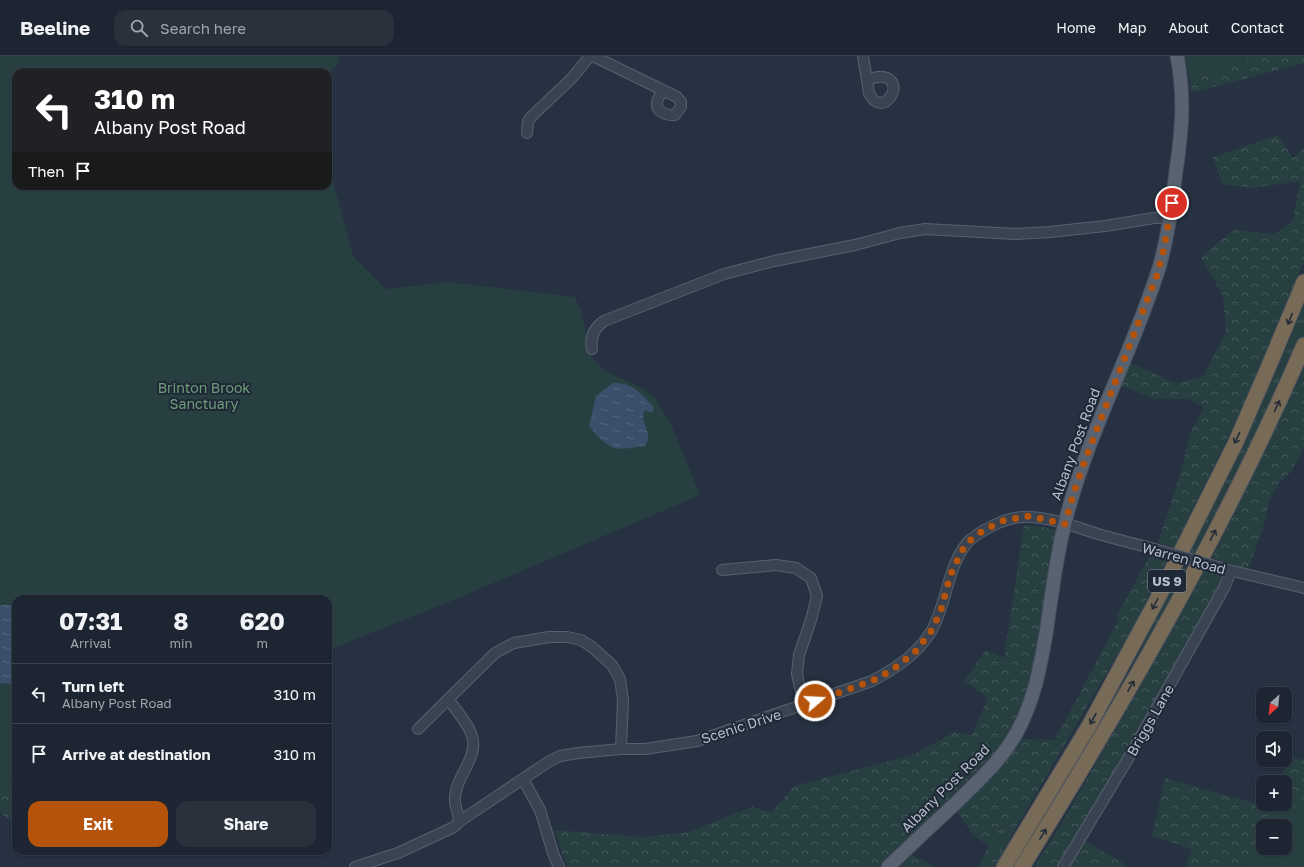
<!DOCTYPE html>
<html lang="en">
<head>
<meta charset="utf-8">
<style>
	:root { --surface:#1c2531; --page:#29313d; --text:#f1f3f6; --muted:#a0a5ab; --line:#3a424d; --accent:#b45309 }
	body { margin:0; font-family:"Golos Text",sans-serif; background:var(--page); color:var(--text); height:100vh; display:flex; flex-direction:column; font-size:15px; white-space:nowrap }
	* { box-sizing:border-box; margin:0 }
	p { font-size:13px; color:var(--muted) }
	.icon { flex:none; width:22px; height:22px; fill:none; stroke:currentColor; stroke-width:2; stroke-linecap:round; stroke-linejoin:round }
	.map { position:relative; flex:1; overflow:hidden }
	.panel { position:absolute; left:12px; top:539px; width:320px; height:260px; display:flex; flex-direction:column; background:var(--surface); border-radius:12px; box-shadow:0 1px 3px #0004,0 0 0 1px var(--line) }
	.panel>* { flex:none }
	.top-card { position:absolute; left:12px; top:12px; width:320px; height:122px; border-radius:12px; box-shadow:0 1px 3px #0004,0 0 0 1px var(--line); background:#202124; color:#fff; overflow:hidden }
	.needle { width:26px; rotate:207deg }
	.fabs { position:absolute; left:1256px; top:631px; display:grid; gap:8px }
	.fabs a { display:grid; place-items:center; width:36px; height:36px; border-radius:8px; background:var(--surface); box-shadow:0 1px 3px #0004,0 0 0 1px var(--line); font-size:20px }
	.pin { position:absolute; display:grid; place-items:center; width:34px; height:34px; color:#fff; margin:-17px; border:2px solid #fff; border-radius:50%; box-shadow:0 1px 4px #0007 }
	.me { position:absolute; width:44px; margin:-22px; rotate:71deg; stroke-linejoin:round; filter:drop-shadow(0 0 3px #0008) }
	.turn { display:flex; align-items:center; gap:14px; height:84px; padding:0 16px; font-size:18px }
	.turn .icon { width:52px; height:52px; stroke-width:2.5 }
	.turn b { display:block; font-size:28px; line-height:34px }
	.then { display:flex; align-items:center; height:38px; padding:0 16px; background:#0003; gap:8px; font-size:15px }
	.eta { display:flex; justify-content:space-evenly; align-items:center; height:68px; text-align:center }
	.eta b { font-size:24px; font-weight:700; line-height:28px }
	.primary-button { display:flex; gap:8px; margin-top:auto; padding:8px 16px }
	.primary-button a { flex:1; height:46px; border-radius:12px; background:var(--accent); color:#fff; font-size:16px; font-weight:700; line-height:46px; text-align:center }
	.primary-button a+a { background:var(--page); color:var(--text) }
	ul { padding:0; list-style:none }
	li { display:flex; align-items:center; gap:12px; height:60px; padding:0 16px; border-top:1px solid var(--line) }
	li div { flex:1 }
	li b { display:block; font-size:15px }
	li em { font-style:normal }
	header { display:flex; align-items:center; gap:24px; box-sizing:border-box; height:56px; padding:0 20px; background:var(--surface); border-bottom:1px solid var(--line) }
	header strong { font-size:19px }
	nav { display:flex; gap:22px; margin-inline-start:auto; font-size:14px }
	.search { width:280px; height:36px; background:var(--page); display:flex; align-items:center; gap:10px; box-sizing:border-box; padding:0 14px; border-radius:12px; color:var(--muted); font-size:15px }
	.map>svg:first-child { display:block }
	.grass { fill:url(#grass-tufts) }
	.forest { fill:url(#forest-crowns); fill-rule:evenodd }
	.park { fill:#283f42 }
	.water { fill:url(#water-ripples) }
	.lines { fill:none; stroke-linecap:round; stroke-linejoin:round }
	.minor-casing { stroke:#58616e; stroke-width:12 }
	.major-casing { stroke:#444c5a; stroke-width:15 }
	.highway-casing { stroke:#454e5b; stroke-width:17 }
	.minor { stroke:#3a4351; stroke-width:10 }
	.major { stroke:#586271; stroke-width:13 }
	.highway { stroke:#776b57; stroke-width:15 }
	.minor-bridge-casing { stroke:#58616e; stroke-width:12; stroke-linecap:butt }
	.minor-bridge { stroke:#3a4351; stroke-width:10 }
	.oneway { stroke:#232b38 }
	.route { stroke:#b45309; stroke-width:7; stroke-dasharray:0 12.6 }
	.labels { text-anchor:middle; dominant-baseline:central; stroke-width:4; stroke-linejoin:round; paint-order:stroke }
	.shield { fill:#1f2836; stroke:#89919e; stroke-width:1 }
	.shield-label { font-size:13px; font-weight:bold; fill:#b7becb }
	.park-label { font-size:14px; fill:#6e9c79; stroke:#1f2836 }
	.street-label { font-size:14px; fill:#b7becb; stroke:#1f2836 }
</style>
</head>
<body>
<header>
<strong>Beeline</strong>
<div class="search"><svg class="icon" aria-label="search" viewBox="0 0 24 24"><circle cx="10" cy="10" r="6"/><path d="M15 15l6 6"/></svg>Search here</div>
<nav><a>Home</a><a>Map</a><a>About</a><a>Contact</a></nav>
</header>
<div class="map">
<svg width="1304" height="811" viewBox="0 0 1304 811">
	<defs>
		<pattern id="grass-tufts" width="24" height="20" patternUnits="userSpaceOnUse"><rect width="24" height="20" fill="#283f42"/><path d="M3 7l-1-3M5 7V3M7 7l1-3M15 17l-1-3M17 17v-4M19 17l1-3" fill="none" stroke="#45595c"/></pattern>
		<pattern id="forest-crowns" width="20" height="18" patternUnits="userSpaceOnUse"><rect width="20" height="18" fill="#283f42"/><path d="M2 6a3 3 0 1 1 6 0M12 15a3 3 0 1 1 6 0" fill="none" stroke="#45595c"/></pattern>
		<pattern id="water-ripples" width="26" height="14" patternUnits="userSpaceOnUse"><rect width="26" height="14" fill="#3b4e6a"/><path d="M2 4q2-2 4 0t4 0M15 11q2-2 4 0t4 0" fill="none" stroke="#55667e"/></pattern>
	</defs>
	<rect width="100%" height="100%" fill="#263141"/>
	<g class="grass">
		<path d="M1304,240v38l-13,30 -43,92 -133,247 -3,-2 17,-29 43,-87z"/>
		<path d="M1002,768l12,7 -12,23 -13,-8z"/>
	</g>
	<g class="forest">
		<path d="M1259,0h45v7l-113,30 -1,-13z"/>
		<path d="M1278,79l15,23 11,-10v113l-35,87 -29,65 -66,134 -16,-4 23,-71 9,-38 14,-27 -16,-8h-33l-36,-14 9,-23 48,21 27,-7 23,-44 -3,-36 -22,-39 33,-27 41,4 18,-14 7,-39 -48,7 -30,-4 -9,-27z"/>
		<path d="M1304,308v85l-14,24 -12,11 -8,15 -7,28 -13,38 -5,4 -6,-1 -27,-10 32,-65z"/>
		<path d="M1024,469l15,1 18,5 -25,152 -19,47 -20,28 -65,65 -48,44h-313l-13,-37 88,7 47,-5 63,-25 20,5 22,-26 119,-31 41,-23 18,3 16,-37 -24,-17 22,-31 18,8z"/>
		<path d="M1150,499l17,5 -38,75 -115,196 -12,-7 -12,21 12,9 -7,13h-17l11,-21 -15,-10 -18,-26 54,-56 11,-15 34,1 64,-121 -3,-2z"/>
		<path d="M1205,515l16,4 1,3 -3,9 -75,137 -85,143h-25l32,-51z"/>
		<path d="M0,627l16,1v139l-16,-10z"/>
		<path d="M1288,701l16,3v107h-119l7,-18 -40,-13 13,-58 106,30 2,-4h12v-22h-5zM1263,770h22v22h-22z"/>
		<path d="M1085,785l38,22 3,4h-58z"/>
		<path d="M910,798l24,12v1h-37z"/>
	</g>
	<g class="park">
		<path d="M0,0h338l2,5 -12,13v-2h-312v114h312v-24l25,94 33,33 62,-7 127,15 6,14 11,47 13,13 39,18 11,9 15,24 30,73 -251,107 -121,48v-51h-312v180l-16,7z"/>
		<path d="M1184,0h75l-69,24z"/>
		<path d="M1304,749v62h-58l17,-39v20h22v-22h-21l6,-15z"/>
	</g>
	<g class="water">
		<path d="M613,327c21,0 27,10 41,24l-2,6 -7,-3c-7,13 10,23 0,36 -9,1 -20,4 -29,2 -9,-1 -22,-15 -27,-22l7,-30z"/>
		<path d="M0,549h16v79l-16,-1z"/>
	</g>
	<g class="lines">
		<g class="minor-casing">
			<g id="minor">
				<path d="M593,0l84,41 4,5v5l-6,8c-8,1 -19,-3 -18,-12 0,-4 4,-9 6,-12"/>
				<path d="M863,0l6,37c13,28 39,-12 14,-16 -5,-1 -11,2 -16,2"/>
				<path d="M527,77l1,-12 3,-4 41,-39 18,-22"/>
				<path d="M592,293c-2,-11 2,-21 12,-28l120,-47 50,-13 81,-16 45,-12 25,-4 91,5 34,-2 55,-6 49,-8h15"/>
				<path d="M1224,513l80,19"/>
				<path d="M722,514l54,-5 20,3 15,10 6,18 -6,24 -12,35 -2,19 7,31"/>
				<path d="M448,643c8,11 18,22 23,34 10,23 -15,42 -16,64 -1,8 3,16 5,24"/>
				<path d="M418,673l77,-76 19,-10 35,-6h18l14,3 11,7 20,18 8,14 3,21 -2,49"/>
				<path d="M523,723l17,31 13,43 6,14"/>
				<path d="M355,811l43,-14 56,-26 6,-6 88,-59 12,-6 18,-3 43,-4h24l52,-8 175,-60c24,-13 46,-27 60,-51 15,-27 15,-62 35,-87 6,-7 17,-13 25,-17 11,-6 26,-10 38,-9 23,1 46,10 68,17 18,5 36,10 53,14"/>
				<path d="M1063,811l69,-115 92,-164 7,-17"/>
			</g>
		</g>
		<g class="major-casing">
			<path id="major" d="M888,811c22,-21 45,-43 68,-64 22,-22 46,-43 61,-71 17,-31 23,-64 29,-98 6,-41 11,-83 22,-123 23,-84 65,-161 91,-243 9,-31 13,-64 17,-97 6,-40 9,-75 1,-115"/>
		</g>
		<g class="highway-casing">
			<g id="highway">
				<path d="M1004,811l85,-141 70,-130 77,-154 32,-74 36,-86"/>
				<path d="M1022,811c104,-168 204,-340 282,-522"/>
			</g>
		</g>
		<use href="#minor" class="minor"/>
		<use href="#major" class="major"/>
		<use href="#highway" class="highway"/>
		<g class="minor-bridge-casing">
			<path id="minor-bridge" d="M1151,492l71,20"/>
		</g>
		<use href="#minor-bridge" class="minor-bridge"/>
	</g>
	<defs><path id="oneway-shaft" d="M-6 0H5M1.5-3L5.5 0L1.5 3" fill="none" stroke-width="1.6" stroke-linecap="round" stroke-linejoin="round"/></defs>
	<g class="oneway">
		<use href="#oneway-shaft" transform="translate(1290 263) rotate(112)"/>
		<use href="#oneway-shaft" transform="translate(1277 350) rotate(-65)"/>
		<use href="#oneway-shaft" transform="translate(1237 382) rotate(115)"/>
		<use href="#oneway-shaft" transform="translate(1213 479) rotate(-63)"/>
		<use href="#oneway-shaft" transform="translate(1155 548) rotate(118)"/>
		<use href="#oneway-shaft" transform="translate(1131 630) rotate(-60)"/>
		<use href="#oneway-shaft" transform="translate(1093 663) rotate(119)"/>
		<use href="#oneway-shaft" transform="translate(1043 778) rotate(-59)"/>
	</g>
	<g class="lines">
		<path class="route" d="M815,645l57,-20 20,-11 23,-18 17,-22 9,-20 9,-34 11,-24 7,-10 16,-12 18,-9 27,-5 36,8 9,-32 11,-32 72,-185 7,-27 8,-45"/>
	</g>
	<g class="labels">
		<rect class="shield" x="1148" y="514" width="38" height="22" rx="3"/>
		<g class="shield-label">
			<text x="1167" y="525">US 9</text>
		</g>
		<g class="park-label">
			<text x="204" y="331">Brinton Brook<tspan x="204" dy="16">Sanctuary</tspan></text>
		</g>
		<g class="street-label">
			<text transform="translate(1075 388) rotate(-70)">Albany Post Road</text>
			<text transform="translate(1184 502) rotate(15)">Warren Road</text>
			<text transform="translate(1150 664) rotate(-60)">Briggs Lane</text>
			<text transform="translate(741 670) rotate(-18)">Scenic Drive</text>
			<text transform="translate(945 732) rotate(-45)">Albany Post Road</text>
		</g>
	</g>
</svg>
<div class="fabs">
<a><svg class="needle" viewBox="-14 -14 28 28"><path d="M0-13l5 13h-10z" fill="#e53935"/><path d="M0 13l5-13h-10z" fill="#a0a5ab"/></svg></a>
<a><svg class="icon" aria-label="sound" viewBox="0 0 24 24"><path d="M4 9h4l5-4v14l-5-4H4zM17 9q2 3 0 6"/></svg></a>
<a>+</a>
<a>−</a>
</div>
<div class="pin" style="left:1172px;top:147px;background:#d93025"><svg class="icon" aria-label="arrive" viewBox="0 0 24 24"><path d="M6 21V4h12l-3 4 3 4H6"/></svg></div>
<svg class="me" style="left:815px;top:645px" viewBox="-20 -20 40 40"><circle r="17" fill="#b45309" stroke="#fff" stroke-width="3"/><path d="M0-11L8 9 0 5-8 9z" fill="#fff"/></svg>
<div class="top-card">
<div class="turn"><svg class="icon" aria-label="left" viewBox="0 0 24 24"><path d="M17 20v-9H6M10 6l-5 5 5 5"/></svg><div><b>310 m</b>Albany Post Road</div></div>
<div class="then">Then<svg class="icon" aria-label="arrive" viewBox="0 0 24 24"><path d="M6 21V4h12l-3 4 3 4H6"/></svg></div>
</div>
<section class="panel">
<div class="eta">
<div><b>07:31</b><p>Arrival</p></div>
<div><b>8</b><p>min</p></div>
<div><b>620</b><p>m</p></div>
</div>
<ul>
<li><svg class="icon" aria-label="left" viewBox="0 0 24 24"><path d="M17 20v-9H6M10 6l-5 5 5 5"/></svg><div><b>Turn left</b><p>Albany Post Road</p></div><em>310 m</em></li>
<li><svg class="icon" aria-label="arrive" viewBox="0 0 24 24"><path d="M6 21V4h12l-3 4 3 4H6"/></svg><div><b>Arrive at destination</b></div><em>310 m</em></li>
</ul>
<div class="primary-button"><a>Exit</a><a>Share</a></div>
</section>
</div>
</body>
</html>
